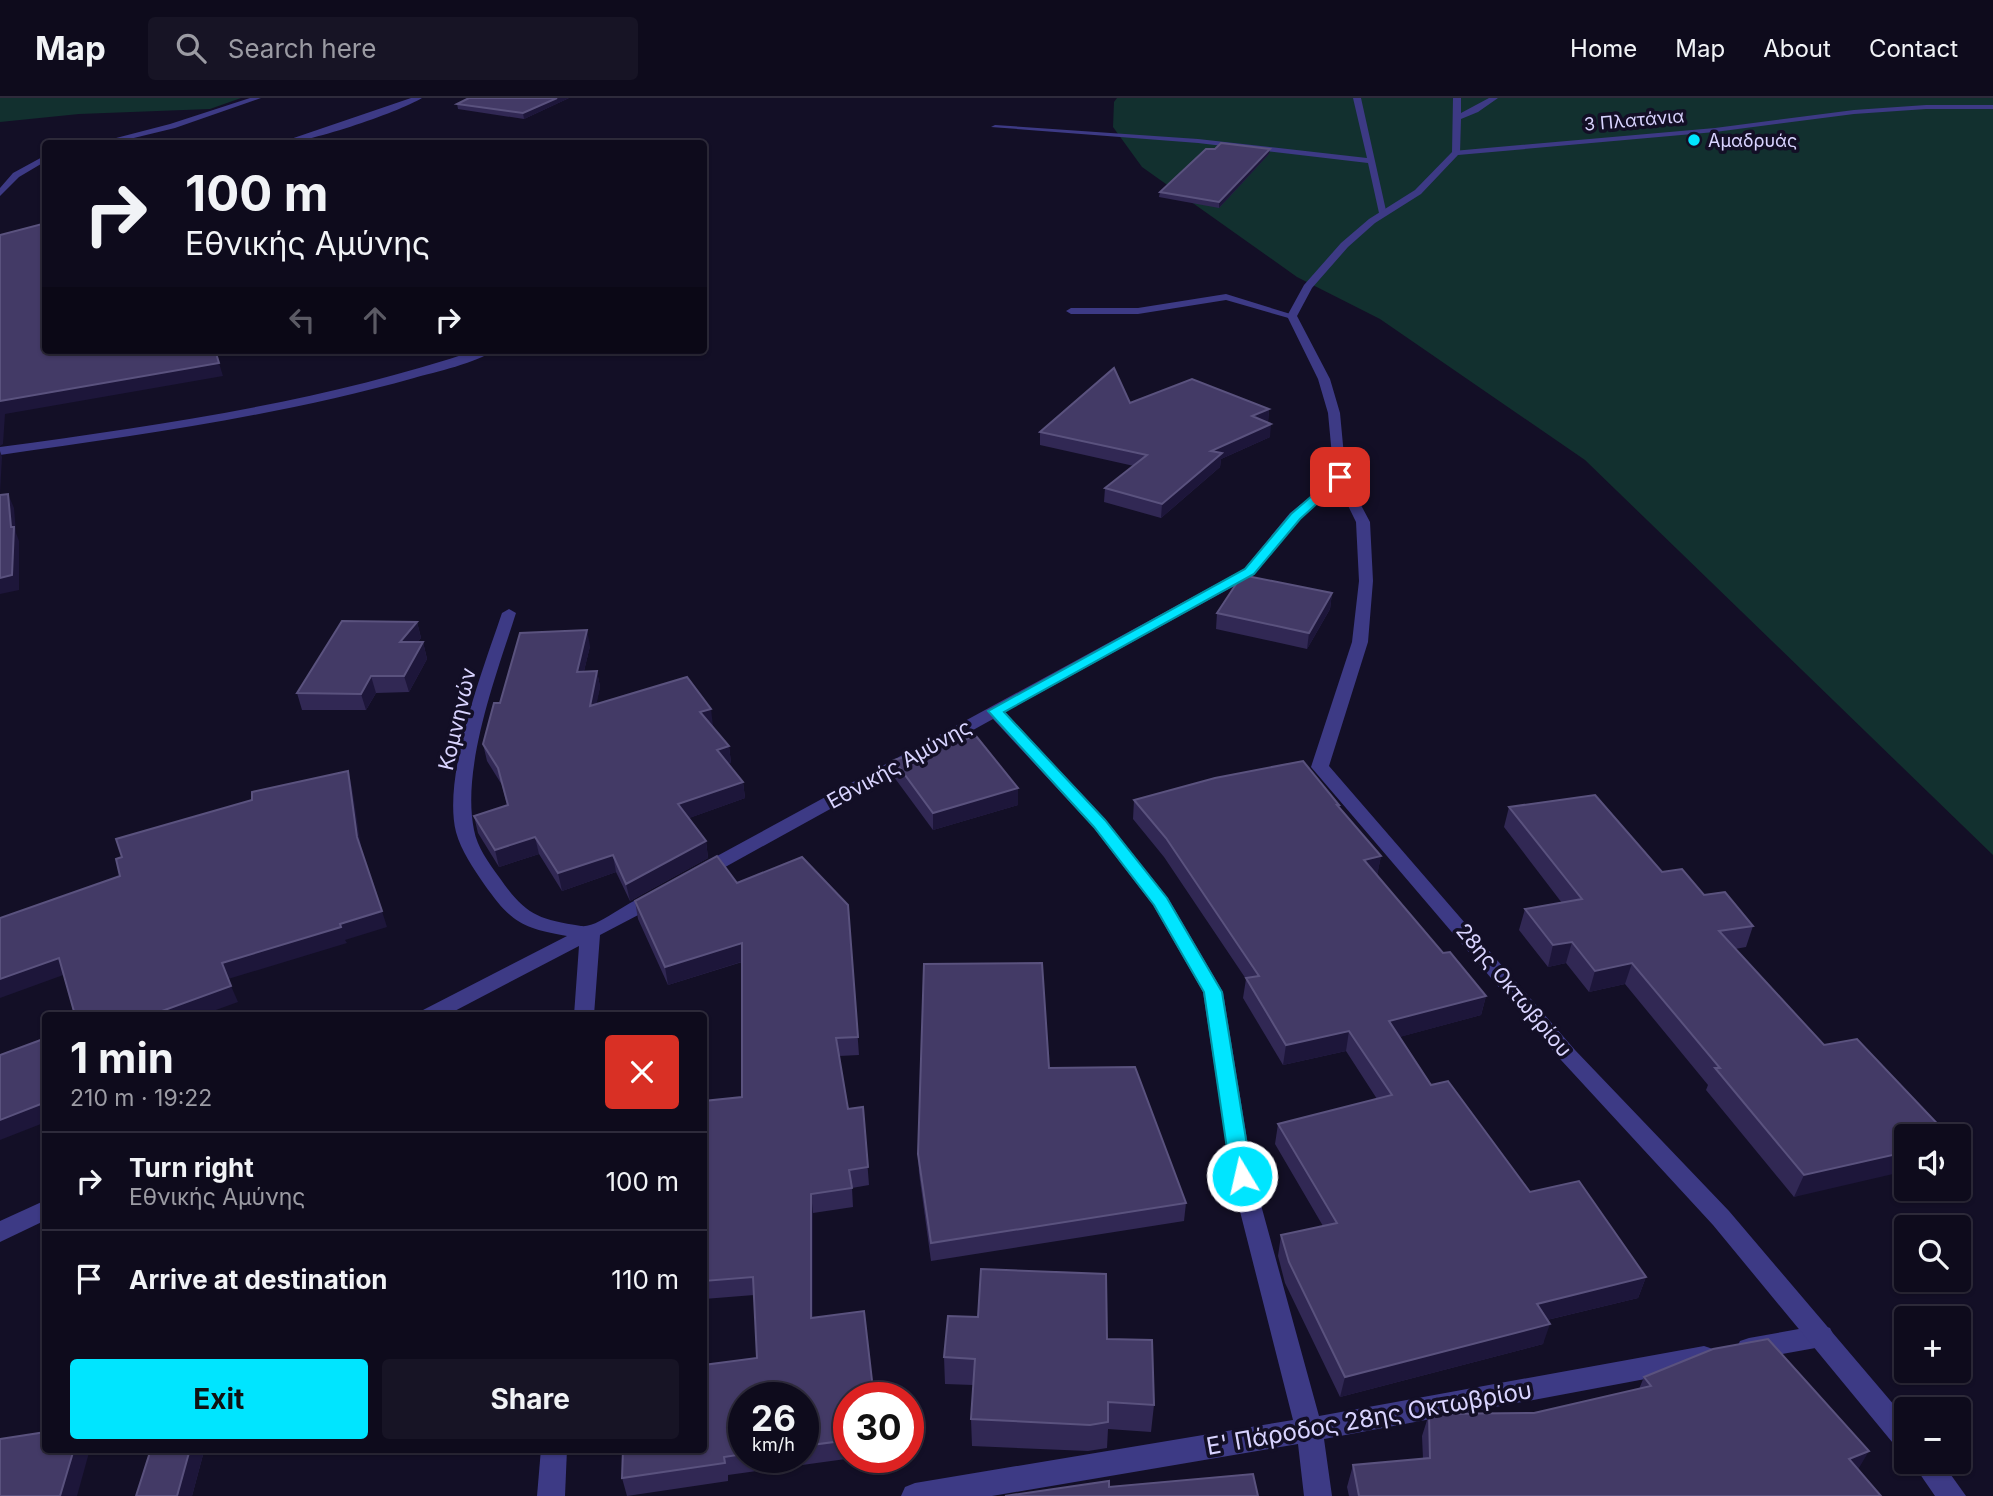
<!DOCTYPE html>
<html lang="en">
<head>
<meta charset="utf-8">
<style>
	:root { --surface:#0e0b1c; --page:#171425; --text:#f1f3f6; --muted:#9b9ba3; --line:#2e2b3b; --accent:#00e5ff }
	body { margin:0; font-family:Inter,sans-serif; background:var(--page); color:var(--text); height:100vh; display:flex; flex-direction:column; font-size:26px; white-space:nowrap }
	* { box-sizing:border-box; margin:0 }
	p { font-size:23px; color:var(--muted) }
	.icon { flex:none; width:38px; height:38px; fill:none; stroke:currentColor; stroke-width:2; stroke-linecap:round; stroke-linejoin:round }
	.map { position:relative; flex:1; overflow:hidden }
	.drawer { position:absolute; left:42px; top:914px; width:665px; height:441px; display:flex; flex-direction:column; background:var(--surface); border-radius:7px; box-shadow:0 2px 5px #0004,0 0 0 2px var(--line) }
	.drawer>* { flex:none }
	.top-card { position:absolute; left:42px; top:42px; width:665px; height:214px; border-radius:7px; box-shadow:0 2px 5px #0004,0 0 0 2px var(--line); background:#0e0b1c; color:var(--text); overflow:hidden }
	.controls { position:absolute; left:1894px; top:1026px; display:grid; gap:14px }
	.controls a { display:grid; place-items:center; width:77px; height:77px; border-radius:7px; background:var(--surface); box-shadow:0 2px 5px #0004,0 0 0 2px var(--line); font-size:35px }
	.speed { position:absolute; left:728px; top:1284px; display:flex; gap:14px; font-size:35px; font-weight:700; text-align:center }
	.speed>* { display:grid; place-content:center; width:91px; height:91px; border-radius:50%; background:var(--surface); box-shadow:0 2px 5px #0004,0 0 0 2px var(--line); line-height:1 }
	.speed small { font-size:18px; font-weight:400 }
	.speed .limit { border:10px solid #d22; background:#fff; color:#111 }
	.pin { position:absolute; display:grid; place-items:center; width:60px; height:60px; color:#fff; margin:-30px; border-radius:14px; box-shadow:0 4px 10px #0006 }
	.me { position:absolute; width:77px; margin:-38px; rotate:351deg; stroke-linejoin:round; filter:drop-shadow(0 0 5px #0008) }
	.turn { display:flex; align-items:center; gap:24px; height:147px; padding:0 28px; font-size:32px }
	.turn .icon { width:91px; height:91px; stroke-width:2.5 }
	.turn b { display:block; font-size:49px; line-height:60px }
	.lanes { display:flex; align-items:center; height:66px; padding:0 28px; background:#0003; justify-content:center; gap:35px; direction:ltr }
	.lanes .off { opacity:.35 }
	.round { display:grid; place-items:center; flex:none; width:74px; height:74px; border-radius:7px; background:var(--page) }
	.overview { display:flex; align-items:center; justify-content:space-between; height:119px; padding:0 28px }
	h1 { font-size:42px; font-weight:700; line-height:52px }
	.button { display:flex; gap:14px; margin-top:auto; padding:14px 28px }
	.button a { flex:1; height:80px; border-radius:7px; background:var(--accent); color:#111; font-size:28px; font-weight:700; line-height:80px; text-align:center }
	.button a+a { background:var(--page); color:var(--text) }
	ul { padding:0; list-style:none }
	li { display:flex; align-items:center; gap:21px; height:98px; padding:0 28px; border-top:2px solid var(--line) }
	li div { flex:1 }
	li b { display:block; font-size:26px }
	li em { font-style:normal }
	header { display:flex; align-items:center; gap:42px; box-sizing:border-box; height:98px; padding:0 35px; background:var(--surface); border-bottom:2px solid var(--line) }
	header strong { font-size:33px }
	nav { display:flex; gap:38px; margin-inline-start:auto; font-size:24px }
	.search { width:490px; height:63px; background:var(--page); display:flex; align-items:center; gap:18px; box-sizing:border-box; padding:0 24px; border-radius:7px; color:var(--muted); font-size:26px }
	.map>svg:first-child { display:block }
	.green { fill:#12302f }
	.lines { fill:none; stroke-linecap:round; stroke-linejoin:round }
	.minor { fill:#3d3a85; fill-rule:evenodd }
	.tertiary { fill:#3d3a85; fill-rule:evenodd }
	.wall { fill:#312854; fill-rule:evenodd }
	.shaded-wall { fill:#1d163a }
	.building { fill:#433a66; stroke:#5a527e; stroke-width:2 }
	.route { fill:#00e5ff; stroke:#0095a6; stroke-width:2 }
	.poi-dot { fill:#00e5ff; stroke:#130f26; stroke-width:2.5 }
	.labels { text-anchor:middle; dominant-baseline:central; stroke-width:7; stroke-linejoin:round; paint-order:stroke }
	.far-street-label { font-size:18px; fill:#d9d4ff; stroke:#130f26 }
	.far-poi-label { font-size:18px; fill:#d9d4ff; stroke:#130f26; text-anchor:start }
	.street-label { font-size:21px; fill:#d9d4ff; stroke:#130f26 }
	.near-street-label { font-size:24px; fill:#d9d4ff; stroke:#130f26 }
</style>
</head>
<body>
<header>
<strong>Map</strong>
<div class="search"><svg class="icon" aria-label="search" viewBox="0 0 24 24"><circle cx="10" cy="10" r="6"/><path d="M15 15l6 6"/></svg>Search here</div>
<nav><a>Home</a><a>Map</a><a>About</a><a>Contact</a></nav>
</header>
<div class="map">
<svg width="1993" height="1398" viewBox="0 0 1993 1398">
	<rect width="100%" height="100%" fill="#130f26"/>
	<g class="green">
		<path d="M0,0h241l-31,11 -131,5 -79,8z"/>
		<path d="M1117,0h876v757l-408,-395 -205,-141 -83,-42 -155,-110 -29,-40 1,-25z"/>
	</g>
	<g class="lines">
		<g class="minor">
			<path d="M250,0h11l-86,30 -66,16h-16l77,-20z"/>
			<path d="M411,0h11c-25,15 -117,46 -146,46z"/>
			<path d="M1353,0h8l26,117 -8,-2 -11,-50 -170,-20 -207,-16 4,-2 203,14 169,19z"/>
			<path d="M1453,0h8v15l28,-15h9l-20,14 -17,7 -1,34 -4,2 -4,-2z"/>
			<path d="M46,57v6l-27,16 -19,19v-8l13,-15z"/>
			<path d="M1226,196l71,22 -5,3 -66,-19 -88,14h-67l-5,-3 5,-3h67z"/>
			<path d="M477,252h17c-17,13 -59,22 -80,28 -136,38 -275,57 -414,77v-8c162,-22 322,-45 477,-97z"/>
			<path d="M1340,375l5,1v6l-45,39 -46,56 -249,137 100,107 63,79 55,94 30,184 66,240 385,-70 9,3 4,8 -4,8 -9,3 -380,71 8,57h-28l-6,-52 -306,52h-91l4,-9 10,-4 378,-63 -62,-244 -28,-184 -50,-87 -60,-78 -100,-108 -284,157 -7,2 -9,-6 2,-4 549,-299 46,-56z"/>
			<path d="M509,511l7,4c-19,60 -55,154 -42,217 3,17 15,33 25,47 26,37 37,42 82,49 21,3 58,-39 82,-32l2,4 -2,4 -63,33 -6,80h-20l5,-69 -132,69h-27l3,-5 144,-74c-46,-8 -56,-14 -83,-52 -10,-15 -23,-33 -28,-52 -14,-56 27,-163 46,-219z"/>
			<path d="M46,1102v20l-46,22v-21z"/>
			<path d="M1821,1227l9,3 4,8 -4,8 -9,3 -72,13 -9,-3 -4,-8 4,-8 9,-3z"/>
			<path d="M541,1351h26l-2,47h-28z"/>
		</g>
		<g class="tertiary">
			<path d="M1926,7h67v4h-67l-72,5 -139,18 -257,23 -37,39 -46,29 -27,24 -36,41 -15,28 33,63 10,34 6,64 24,45 3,59 -5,61 -39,124 246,284 154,161 177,208v32l-9,-3 -184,-223 -152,-165 -250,-293 41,-125 7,-61 -3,-59 -22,-45 -6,-64 -10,-34 -31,-63 17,-31 37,-42 28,-24 46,-29 38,-39 262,-23 139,-18z"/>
			<path d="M1911,1363h30l25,35h-31z"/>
		</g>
	</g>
	<g class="wall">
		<path d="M469,0h100l-45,21 -66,-10 -1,-5z"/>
		<path d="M1215,51l54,5 -50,54 -60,-11 1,-5z"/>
		<path d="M1130,305l139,6 -1,13 2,15 -49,22 -1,8 -59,51 -57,-16 1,-14 29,-22 -94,-21v-13z"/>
		<path d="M1332,495l-2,16 -23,40 -91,-20 1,-16z"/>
		<path d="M417,524l4,16 -4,4h6l4,17 -18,33 -33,1 -10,17h-64l-5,-17z"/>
		<path d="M590,548l-6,25h13l3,16 -4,17 117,22h-1l17,20 2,17h-3l15,19 2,16 -56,20 17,23 2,17 -78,43 -14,-29 -54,19 -23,-37 -40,13 -21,-34 -4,-17 33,-11 -5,-20 -15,-24 -4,-17 17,-41z"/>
		<path d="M894,662l124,45 -85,25 -39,-53z"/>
		<path d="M1134,702l205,8 42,48 -4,19 66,78 43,43 -5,19 -82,22 32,48 99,107 116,85 -8,21 -91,22 -4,24 -203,53 -55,-114 -7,-27 3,-21 42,-9 -48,-82 3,-20 99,-25 -31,-48 -63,14 -40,-67 3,-19 -82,-122 -31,-38z"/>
		<path d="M1509,709l153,65 42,23 49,31 -7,21 -11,2 89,96 125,91 -155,61 -88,-107 2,-5 -83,-101 -36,8 -23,-29 -18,4 -29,-37 6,-21 37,-6 -58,-76z"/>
		<path d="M737,785l111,22 11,150 -20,1 9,53 15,-2 6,78 -17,3 1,19 -40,6v104l36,81v60h4l-125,17v6l-101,15 -5,-18 135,-120 -3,-63 -50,4v-198l38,-4v-135l-74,23 -30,-66 -3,-18zM744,1300h59v60h-59z"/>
		<path d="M1049,970l137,135 -2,18 -253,40 -12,-88 -1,-19z"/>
		<path d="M1107,1241l47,66 -3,27 -43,-3 -1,19 -19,3 -116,-5 -1,-27 2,-34 -28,-1 -1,-27z"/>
		<path d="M1644,1279l214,92 23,27h-532l-2,-9 6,-22 70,-6 -1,-23 7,-22 105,-1 105,-24z"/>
		<path d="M148,1351h74l-18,2 -12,45h-56l14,-44z"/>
	</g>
	<g class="shaded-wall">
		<path d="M557,0h12l-45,21 -1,-6z"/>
		<path d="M1270,51l-1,5 -50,54v-6z"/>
		<path d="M219,265l4,13 -218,38 -2,30 -3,2v-45z"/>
		<path d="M1269,311l-1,13 -16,-6z"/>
		<path d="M1271,326l-1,13 -49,22 -1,8 -59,51 1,-14 49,-53z"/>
		<path d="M0,353l2,6 -2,36z"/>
		<path d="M8,396l6,14 2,25 3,8v49l-19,4v-16l11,-51z"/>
		<path d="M1332,495l-2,16 -23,40 2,-16z"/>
		<path d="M417,524l4,16 -17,20 -4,-16z"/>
		<path d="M587,532l3,16 -10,42 -3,-16z"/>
		<path d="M423,544l4,17 -18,33 -5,-16z"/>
		<path d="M597,573l3,16 -7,35 -3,-16z"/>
		<path d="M371,578l5,17 -10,17 -5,-16z"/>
		<path d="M711,611l2,17 -10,3 -3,-17z"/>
		<path d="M729,648l2,17 -12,4 -2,-17z"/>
		<path d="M348,673l4,16 10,66 -5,-16z"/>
		<path d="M743,684l2,16 -64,23 -3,-17z"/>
		<path d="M1018,690v17l-85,25v-17z"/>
		<path d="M535,739l4,17 -40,13 -4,-17z"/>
		<path d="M706,743l2,17 -78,43 -4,-17z"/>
		<path d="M613,757l3,17 -54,19 -4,-18z"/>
		<path d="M1381,758l-4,20 -13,-16z"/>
		<path d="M382,813l5,16 -42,13 2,3 -119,36 -6,-16 118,-39z"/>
		<path d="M1572,844l-6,21 -18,4 5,-22z"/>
		<path d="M742,845l2,18 -76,24 -3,-18z"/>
		<path d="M59,860l7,16 -66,24v-19z"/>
		<path d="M1632,865l-7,21 -36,8 6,-21z"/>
		<path d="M231,888l7,16 -36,13h-51z"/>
		<path d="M1486,898l-5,19 -96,26 4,-20z"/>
		<path d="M1349,933l-3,20 -63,14 3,-20z"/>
		<path d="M46,1004v20l-46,18v-20z"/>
		<path d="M1906,1054v19l-112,26 10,-22z"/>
		<path d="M811,1096l2,19v123l-2,-18z"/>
		<path d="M1646,1179l-8,21 -108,26 7,-20z"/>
		<path d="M1550,1226l-7,20 -203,53 5,-20z"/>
		<path d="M74,1351h16l-13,47h-17z"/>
		<path d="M190,1351h13l1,2 -12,45h-15z"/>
		<path d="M1869,1353l-13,22 -7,-14z"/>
	</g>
	<g class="building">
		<path d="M469,0h88l-34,15 -66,-9z"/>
		<path d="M1221,45l49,6 -51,53 -59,-10 46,-43h9z"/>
		<path d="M46,125v127h169l4,13 -219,38v1v-167z"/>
		<path d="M1114,270l16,35 62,-24 77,30 -17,7 19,8 -60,27 11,2 -60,51 -57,-16 42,-33 -107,-23z"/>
		<path d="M8,396l3,33h3l-2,48 -12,3v-83z"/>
		<path d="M1242,477l90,18 -23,40 -92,-20z"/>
		<path d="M342,523l75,1 -17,20h23l-19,34h-33l-10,18 -64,-1z"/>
		<path d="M587,532l-10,42 20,-1 -7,35 97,-29 24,32 -11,3 29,34 -12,4 26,32 -65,22 28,37 -80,43 -13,-29 -55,18 -23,-36 -40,13 -21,-34 34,-11 -10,-37 -15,-24 11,-41h6l20,-70z"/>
		<path d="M976,638l42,52 -85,25 -39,-53z"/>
		<path d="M1303,663l36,44h-2l44,51 -17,4 79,93 7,-1 36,44 -97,25 42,64 17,-4 82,111 49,-11 67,96 -109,27 13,20 -205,53 -56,-115 -8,-27 56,-12 -59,-99 114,-29 -43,-64 -63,14 -40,-67 13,-2 -93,-138 -32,-38 81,-22z"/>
		<path d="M348,673l9,66 25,74 -42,13 1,3 -119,36 9,23 -80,29h-76l-16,-57 -59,21v-61l120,-42 -4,-17 6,-2 -6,-18 136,-39v-8z"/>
		<path d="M1595,697l67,77 20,-3 22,26 21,-3 28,34 -34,5 105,114 33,-6 92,97h-43v16l-102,23 -89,-107h5l-88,-105 -37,8 -23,-29 -19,3 -28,-36 57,-10 -73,-92z"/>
		<path d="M717,758l20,27 65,-26 46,48 10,132 -22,1 12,71 15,-2 5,60 -19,3 3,18 -41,6v124l53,-7 10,87h-25v42l-46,6v-48h-59v56l-20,3 1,6 -103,15 1,-29h81v-84l53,-7 -4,-81 -49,4v-180l38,-4v-154l-77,24 -30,-66z"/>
		<path d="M1042,865l7,105 86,-1 51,136 -255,40 -13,-89 6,-190z"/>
		<path d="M46,940v64l-46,18v-65z"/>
		<path d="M981,1171l125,5 1,65 45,1 2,65 -46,-3v20l-18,3 -119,-6 4,-60 -31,-2 4,-41 30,1z"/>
		<path d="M1768,1241l101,112 -20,8 32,37h-522l-6,-31 77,-7 -1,-44 105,-1 117,-27 -7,-9 69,-28z"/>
		<path d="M46,1334v17h28l-14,47h-60v-57z"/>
		<path d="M151,1351h39l-13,47h-41z"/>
		<path d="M1253,1376l5,22h-253l104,-15v6z"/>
	</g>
	<path class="route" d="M1336,377l10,2 -46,42 -46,55 -250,138 101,108 62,78 55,94 30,184 -3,6 -7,3 -8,-3 -3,-6 -27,-184 -50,-87 -60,-78 -106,-116 257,-142 46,-55z"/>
	<circle class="poi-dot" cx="1694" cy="42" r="7"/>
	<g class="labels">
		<g class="far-street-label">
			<text transform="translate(1634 22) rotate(-5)">3 Πλατάνια</text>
		</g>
		<g class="far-poi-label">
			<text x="1708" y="42">Αμαδρυάς</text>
		</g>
		<g class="street-label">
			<text transform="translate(457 621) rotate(-77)">Κομνηνών</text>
			<text transform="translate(899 666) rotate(-29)">Εθνικής Αμύνης</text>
			<text transform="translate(1514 892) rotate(50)">28ης Οκτωβρίου</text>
		</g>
		<g class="near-street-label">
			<text transform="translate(1369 1320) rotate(-10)">Ε' Πάροδος 28ης Οκτωβρίου</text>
		</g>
	</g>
</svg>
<div class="controls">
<a><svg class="icon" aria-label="sound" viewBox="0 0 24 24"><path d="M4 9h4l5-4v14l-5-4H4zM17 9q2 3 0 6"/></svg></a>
<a><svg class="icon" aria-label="search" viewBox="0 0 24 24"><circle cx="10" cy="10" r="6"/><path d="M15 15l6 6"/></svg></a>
<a>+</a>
<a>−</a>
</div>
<div class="speed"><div>26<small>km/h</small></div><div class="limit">30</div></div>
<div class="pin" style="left:1340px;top:379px;background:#d93025"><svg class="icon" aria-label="arrive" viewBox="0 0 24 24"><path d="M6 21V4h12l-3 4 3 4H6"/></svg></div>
<svg class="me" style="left:1242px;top:1078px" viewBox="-20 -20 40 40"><circle r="17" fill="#00e5ff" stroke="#fff" stroke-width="3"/><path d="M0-11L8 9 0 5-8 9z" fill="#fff"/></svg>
<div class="top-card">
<div class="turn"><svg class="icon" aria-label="right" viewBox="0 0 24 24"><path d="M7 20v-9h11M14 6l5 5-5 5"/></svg><div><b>100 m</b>Εθνικής Αμύνης</div></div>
<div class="lanes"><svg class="icon off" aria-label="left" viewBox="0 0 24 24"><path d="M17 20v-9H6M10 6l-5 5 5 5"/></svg><svg class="icon off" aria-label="ahead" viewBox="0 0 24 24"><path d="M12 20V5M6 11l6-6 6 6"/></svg><svg class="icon" aria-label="right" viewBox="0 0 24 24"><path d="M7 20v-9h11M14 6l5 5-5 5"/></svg></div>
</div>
<section class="drawer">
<div class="overview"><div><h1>1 min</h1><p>210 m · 19:22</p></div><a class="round" style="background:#d93025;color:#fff"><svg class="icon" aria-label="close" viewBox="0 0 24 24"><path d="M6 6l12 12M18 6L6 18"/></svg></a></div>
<ul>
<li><svg class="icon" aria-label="right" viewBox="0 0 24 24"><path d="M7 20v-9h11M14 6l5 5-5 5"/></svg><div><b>Turn right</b><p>Εθνικής Αμύνης</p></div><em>100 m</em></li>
<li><svg class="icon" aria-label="arrive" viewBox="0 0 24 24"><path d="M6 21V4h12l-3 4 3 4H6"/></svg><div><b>Arrive at destination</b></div><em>110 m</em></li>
</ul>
<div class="button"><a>Exit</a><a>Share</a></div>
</section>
</div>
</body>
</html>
